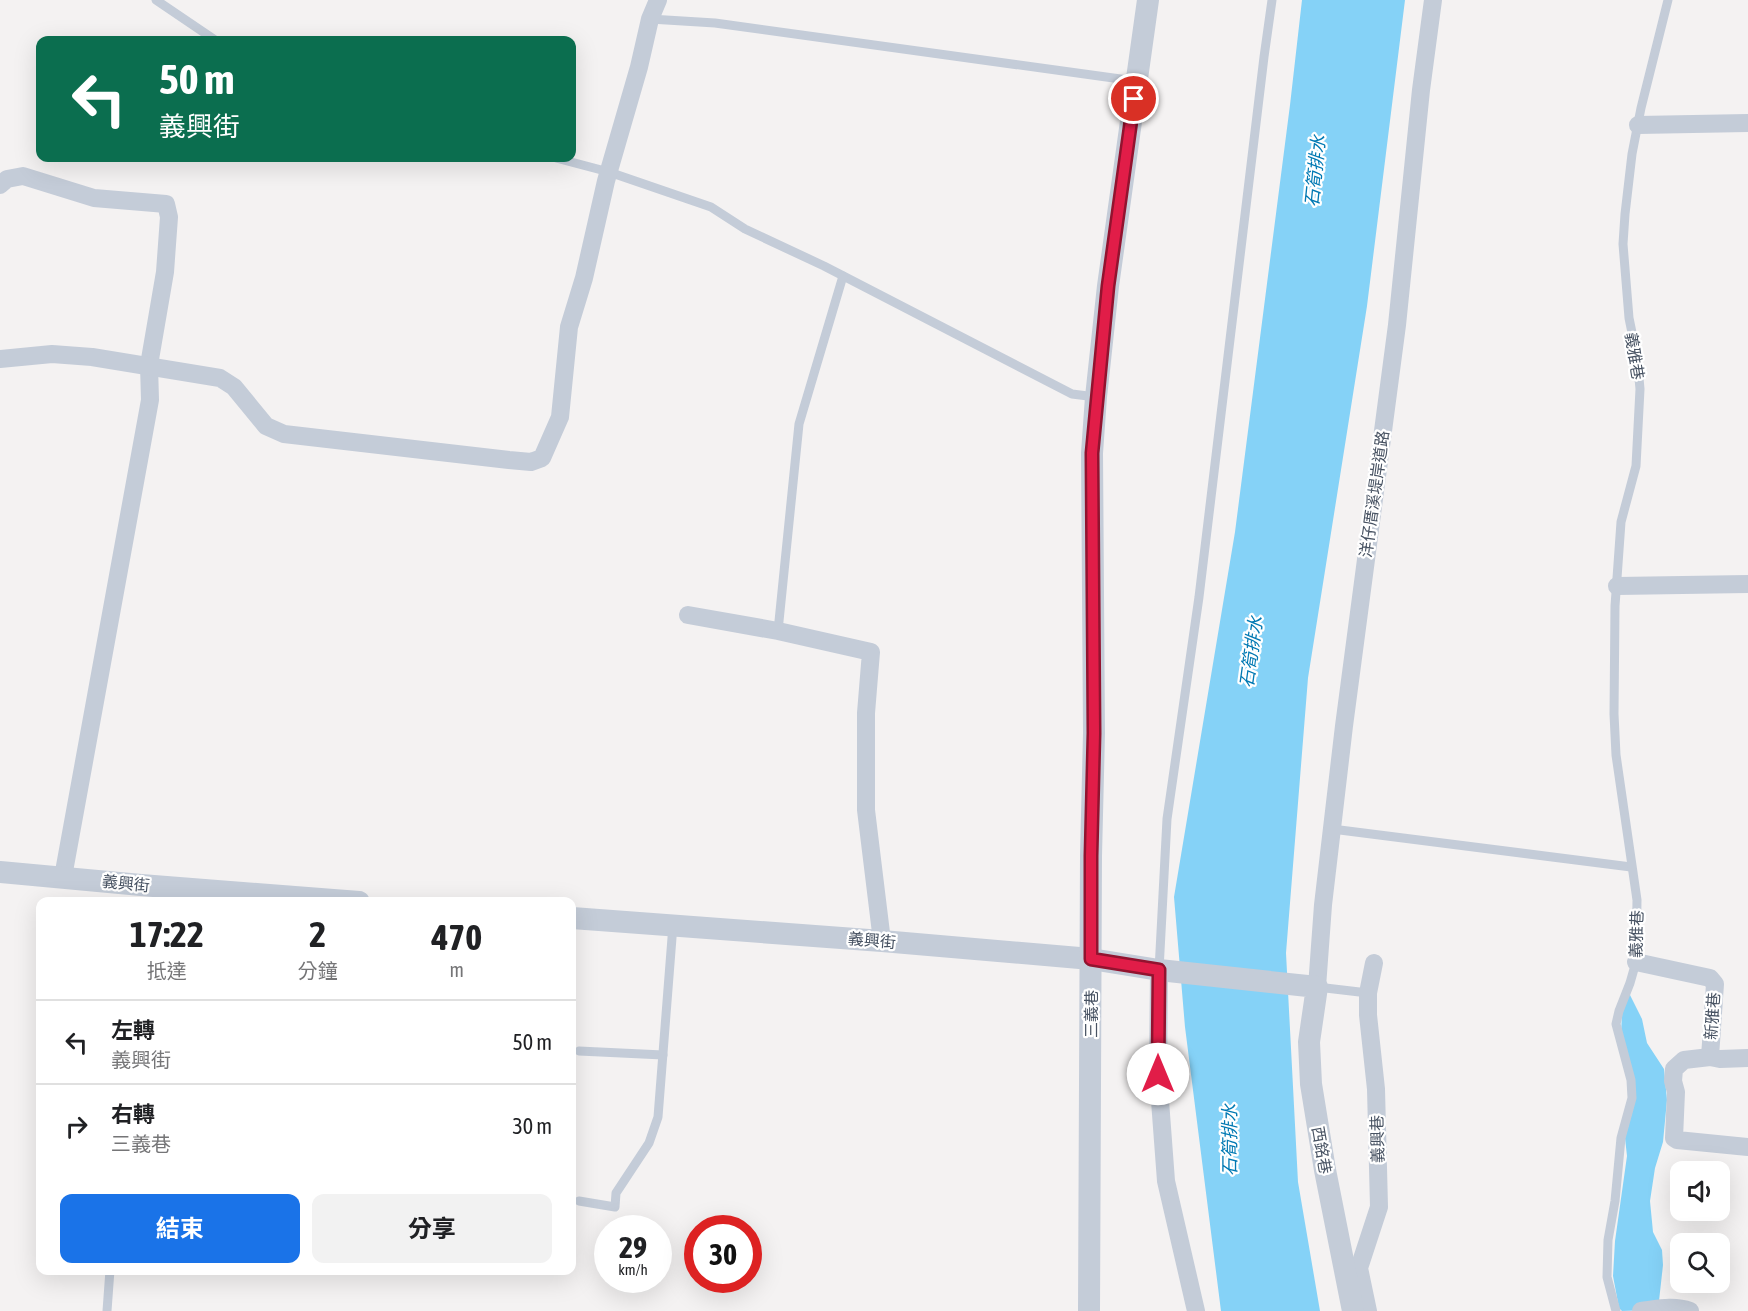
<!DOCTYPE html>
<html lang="zh-TW">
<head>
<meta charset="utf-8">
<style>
	:root { --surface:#fff; --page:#f2f2f2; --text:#202124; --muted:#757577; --line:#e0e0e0; --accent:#1a73e8 }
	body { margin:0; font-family:"Asap Condensed","Noto Sans TC",sans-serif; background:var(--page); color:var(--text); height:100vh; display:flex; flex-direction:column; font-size:22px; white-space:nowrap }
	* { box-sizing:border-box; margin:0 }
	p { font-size:20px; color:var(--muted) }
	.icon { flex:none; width:33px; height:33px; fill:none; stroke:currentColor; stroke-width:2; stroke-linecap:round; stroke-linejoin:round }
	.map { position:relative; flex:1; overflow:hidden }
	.details { position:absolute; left:36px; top:897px; width:540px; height:378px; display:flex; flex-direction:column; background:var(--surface); border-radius:12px; box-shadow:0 6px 24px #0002 }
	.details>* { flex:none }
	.banner { position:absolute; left:36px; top:36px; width:540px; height:126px; border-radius:12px; box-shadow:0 6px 24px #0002; background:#0b6e4f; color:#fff; overflow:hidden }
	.fabs { position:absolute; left:1670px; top:1161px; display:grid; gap:12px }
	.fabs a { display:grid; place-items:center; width:60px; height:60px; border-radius:12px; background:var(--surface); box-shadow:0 6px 24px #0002; font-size:30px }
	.speed { position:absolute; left:594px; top:1215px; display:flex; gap:12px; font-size:30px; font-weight:700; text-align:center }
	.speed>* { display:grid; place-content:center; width:78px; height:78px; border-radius:50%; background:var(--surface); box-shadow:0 6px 24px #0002; line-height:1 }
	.speed small { font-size:15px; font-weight:400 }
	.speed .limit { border:9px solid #d22; background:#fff; color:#111 }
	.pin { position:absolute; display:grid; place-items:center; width:51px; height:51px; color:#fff; margin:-26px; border:3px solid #fff; border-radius:50%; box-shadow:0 2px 6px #0007 }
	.me { position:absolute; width:66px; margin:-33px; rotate:0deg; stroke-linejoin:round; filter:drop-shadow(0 0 4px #0008) }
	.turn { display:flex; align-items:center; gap:21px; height:126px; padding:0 24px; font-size:27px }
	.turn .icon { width:78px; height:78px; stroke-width:2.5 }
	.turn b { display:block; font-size:42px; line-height:51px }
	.eta { display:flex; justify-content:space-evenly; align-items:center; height:102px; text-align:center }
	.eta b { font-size:36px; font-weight:700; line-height:42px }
	.action { display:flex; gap:12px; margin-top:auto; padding:12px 24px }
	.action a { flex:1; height:69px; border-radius:12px; background:var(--accent); color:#fff; font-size:24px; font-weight:700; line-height:69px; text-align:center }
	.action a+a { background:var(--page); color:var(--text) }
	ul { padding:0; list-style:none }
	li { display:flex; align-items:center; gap:18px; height:84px; padding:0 24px; border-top:2px solid var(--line) }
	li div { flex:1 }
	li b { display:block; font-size:22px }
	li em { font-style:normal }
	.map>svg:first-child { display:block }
	.water { fill:#85d2f7 }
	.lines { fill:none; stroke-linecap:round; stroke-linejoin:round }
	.service { stroke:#c4ccd8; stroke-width:9 }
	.minor { stroke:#c4ccd8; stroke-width:18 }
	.tertiary { stroke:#c4ccd8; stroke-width:22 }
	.route-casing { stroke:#92132f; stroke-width:15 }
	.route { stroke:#e11d48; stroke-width:10 }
	.labels { text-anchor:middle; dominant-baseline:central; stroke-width:4.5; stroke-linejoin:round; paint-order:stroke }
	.street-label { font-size:16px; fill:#475262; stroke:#fff }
	.water-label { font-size:18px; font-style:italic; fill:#0179b3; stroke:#fff }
</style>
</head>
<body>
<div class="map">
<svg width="1748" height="1311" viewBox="0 0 1748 1311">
	<rect width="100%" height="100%" fill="#f4f2f2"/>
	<g class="water">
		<path d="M1302,0h103l-38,306 -59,372 -22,275 12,229 22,129h-99l-36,-284 -11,-130 61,-365 55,-427z"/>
		<path d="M1629,993l13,26 5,24 17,26 3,31 -4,42 -8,26 -5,33 3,31 9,18 1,15 -4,36 -8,9 -29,1 -3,-3 -6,-32 2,-35 12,-85 -2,-18 8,-29 -12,-73 1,-24z"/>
	</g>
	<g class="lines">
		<g class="service">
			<path d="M156,0l59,40"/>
			<path d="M650,19l65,4 420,58"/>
			<path d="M556,158l53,14 102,35 34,22 79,37 248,128 24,3"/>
			<path d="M778,631l21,-207 44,-148"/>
			<path d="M1332,829l299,38"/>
			<path d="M1159,970l8,-151 32,-222 65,-540 8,-57"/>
			<path d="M1317,987l51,6"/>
			<path d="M579,1051l84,4"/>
			<path d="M579,1201l36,6 1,-14 33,-50 9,-26 15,-192"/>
			<path d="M107,1311l3,-41"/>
			<path d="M1616,1311l-9,-34 1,-37 7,-39 6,-63 11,-40 -1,-18 -15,-56 3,-13 11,-28 6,-21 1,-62 -21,-145 -2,-41 1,-108 6,-84 15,-56 4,-77 -3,-32 -8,-39 -6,-74 2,-30 7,-60 9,-46 27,-108"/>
		</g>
		<g class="minor">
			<path d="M1638,125l110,-2"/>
			<path d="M0,185l7,-6 16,-3 71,22 72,6 3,13 -4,55 -16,93 1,35 -87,477"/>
			<path d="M0,359l52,-5 40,3 128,21 14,9 32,39 18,8 225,26 22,2 11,-4 18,-41 9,-90 15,-49 22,-97 33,-114 11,-48 8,-19"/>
			<path d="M1617,586l131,-2"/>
			<path d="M688,615l90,16 93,21 -5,61v97l16,131"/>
			<path d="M1636,962l74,16 5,6 -5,73 10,2 28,-1"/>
			<path d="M1159,970l-1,104 8,107 30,130"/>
			<path d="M1317,987l6,-82 21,-179 53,-401 24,-235 12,-90"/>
			<path d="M1710,1057l-26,3 -10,9 -1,12 3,11 -2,46 3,2 71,7"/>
			<path d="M1368,1311l-9,-43 20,-61 -3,-118 -8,-74v-22l6,-30"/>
			<path d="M1641,1311c16,-2 33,-6 49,0"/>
		</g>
		<g class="tertiary">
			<path d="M0,872l141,13 218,17"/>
			<path d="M572,918l310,23 209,18 68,11 158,17 -8,55 2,42 14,86 28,141"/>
			<path d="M1089,1311l2,-455 3,-123 -2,-280 4,-56 12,-111 40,-286"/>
		</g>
	</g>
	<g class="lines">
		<g class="route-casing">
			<path id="route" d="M1134,99l-26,187 -16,167 2,280 -3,123v103l68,11 -1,104"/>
		</g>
		<use href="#route" class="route"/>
	</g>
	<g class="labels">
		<g class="street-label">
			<text transform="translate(1635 356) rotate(81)">義雅巷</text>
			<text transform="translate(1374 494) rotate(-82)">洋仔厝溪堤岸道路</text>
			<text transform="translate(126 883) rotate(6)">義興街</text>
			<text transform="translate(1636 934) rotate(-88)">義雅巷</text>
			<text transform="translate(872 940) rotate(5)">義興街</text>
			<text transform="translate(1091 1014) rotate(-90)">三義巷</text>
			<text transform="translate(1712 1016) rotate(-86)">新雅巷</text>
			<text transform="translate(1377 1139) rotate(-91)">義興巷</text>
			<text transform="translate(1322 1150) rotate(80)">西銘巷</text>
		</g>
		<g class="water-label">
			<text transform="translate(1315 171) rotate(-84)">石筍排水</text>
			<text transform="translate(1251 652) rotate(-82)">石筍排水</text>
			<text transform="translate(1229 1140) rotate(-90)">石筍排水</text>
		</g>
	</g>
</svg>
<div class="fabs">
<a><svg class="icon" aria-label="sound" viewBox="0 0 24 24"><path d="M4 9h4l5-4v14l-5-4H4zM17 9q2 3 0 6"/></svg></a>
<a><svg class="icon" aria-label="search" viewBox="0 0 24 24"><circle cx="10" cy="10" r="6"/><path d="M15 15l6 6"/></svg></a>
</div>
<div class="speed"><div>29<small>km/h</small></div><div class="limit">30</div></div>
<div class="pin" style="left:1134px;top:99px;background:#d93025"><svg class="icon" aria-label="arrive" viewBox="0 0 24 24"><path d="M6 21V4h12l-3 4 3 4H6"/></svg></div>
<svg class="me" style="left:1158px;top:1074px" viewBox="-20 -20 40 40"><circle r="19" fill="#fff"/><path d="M0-13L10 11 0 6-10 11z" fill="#e11d48"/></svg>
<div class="banner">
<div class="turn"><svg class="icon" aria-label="left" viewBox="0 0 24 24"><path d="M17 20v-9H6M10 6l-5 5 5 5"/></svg><div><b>50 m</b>義興街</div></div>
</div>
<section class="details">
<div class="eta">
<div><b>17:22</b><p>抵達</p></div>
<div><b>2</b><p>分鐘</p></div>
<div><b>470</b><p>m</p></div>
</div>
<ul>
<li><svg class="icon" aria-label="left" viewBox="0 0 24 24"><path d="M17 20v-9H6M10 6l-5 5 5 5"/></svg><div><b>左轉</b><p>義興街</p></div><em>50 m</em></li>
<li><svg class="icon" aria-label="right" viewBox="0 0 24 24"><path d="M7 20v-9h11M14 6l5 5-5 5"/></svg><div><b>右轉</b><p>三義巷</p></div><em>30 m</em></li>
</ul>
<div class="action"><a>結束</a><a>分享</a></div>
</section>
</div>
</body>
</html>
